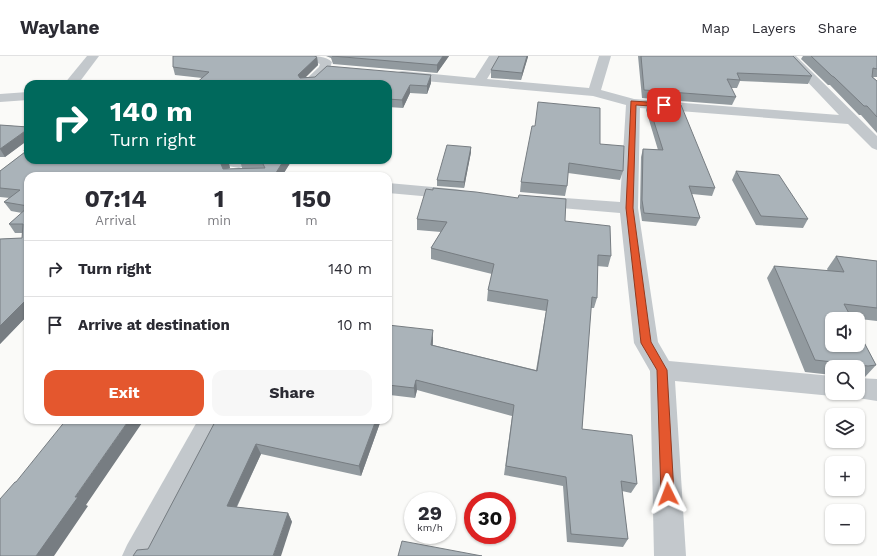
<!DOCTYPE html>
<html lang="en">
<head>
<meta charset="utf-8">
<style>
	:root { --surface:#fff; --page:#f7f7f7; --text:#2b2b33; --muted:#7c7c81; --line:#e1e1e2; --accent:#e4572e }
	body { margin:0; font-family:"Work Sans",sans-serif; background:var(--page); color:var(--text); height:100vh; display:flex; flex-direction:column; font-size:15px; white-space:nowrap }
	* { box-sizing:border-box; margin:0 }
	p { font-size:13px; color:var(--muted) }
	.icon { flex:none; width:22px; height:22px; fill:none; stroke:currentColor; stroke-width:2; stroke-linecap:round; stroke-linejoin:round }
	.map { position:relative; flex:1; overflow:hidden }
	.side { position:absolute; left:24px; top:116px; width:368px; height:252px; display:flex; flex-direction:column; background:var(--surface); border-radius:12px; box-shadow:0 1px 3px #0004 }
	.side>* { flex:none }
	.hud { position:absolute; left:24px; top:24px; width:368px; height:84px; border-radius:12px; box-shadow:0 1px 3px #0004; background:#00695c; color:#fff; overflow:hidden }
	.fabs { position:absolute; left:825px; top:256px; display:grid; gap:8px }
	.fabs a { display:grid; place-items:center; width:40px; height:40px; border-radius:8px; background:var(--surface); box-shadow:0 1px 3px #0004; font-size:20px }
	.speed { position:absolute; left:404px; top:436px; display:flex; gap:8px; font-size:20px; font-weight:700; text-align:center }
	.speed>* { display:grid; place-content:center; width:52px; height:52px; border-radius:50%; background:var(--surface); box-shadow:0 1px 3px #0004; line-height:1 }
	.speed small { font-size:10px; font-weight:400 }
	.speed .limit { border:6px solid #d22; background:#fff; color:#111 }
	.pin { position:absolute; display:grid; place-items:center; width:34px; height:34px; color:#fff; margin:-17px; border-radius:8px; box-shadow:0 2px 6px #0006 }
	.me { position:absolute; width:44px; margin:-22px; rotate:357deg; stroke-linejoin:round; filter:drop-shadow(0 0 3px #0008) }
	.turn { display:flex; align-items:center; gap:14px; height:84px; padding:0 20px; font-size:18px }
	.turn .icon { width:52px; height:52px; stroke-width:2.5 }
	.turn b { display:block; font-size:28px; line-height:34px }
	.eta { display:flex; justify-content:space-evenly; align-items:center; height:68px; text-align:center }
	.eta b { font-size:24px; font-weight:700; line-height:28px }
	.primary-button { display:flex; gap:8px; margin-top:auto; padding:8px 20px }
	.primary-button a { flex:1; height:46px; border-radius:12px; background:var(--accent); color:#fff; font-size:16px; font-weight:700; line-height:46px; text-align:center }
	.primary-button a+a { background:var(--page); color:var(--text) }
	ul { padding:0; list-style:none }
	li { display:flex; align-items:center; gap:12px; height:56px; padding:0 20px; border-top:1px solid var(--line) }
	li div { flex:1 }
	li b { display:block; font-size:15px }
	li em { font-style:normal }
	header { display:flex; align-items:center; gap:24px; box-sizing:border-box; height:56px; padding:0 20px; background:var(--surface); border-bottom:1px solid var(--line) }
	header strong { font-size:19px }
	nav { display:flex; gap:22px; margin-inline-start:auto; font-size:14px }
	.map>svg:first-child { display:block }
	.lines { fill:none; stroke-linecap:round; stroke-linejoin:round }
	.minor { fill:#c3c8cc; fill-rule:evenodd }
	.wall { fill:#929a9f }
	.shaded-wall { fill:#777d82 }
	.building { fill:#aab3b9; stroke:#777d82 }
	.route { fill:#e4572e; stroke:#94391e }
</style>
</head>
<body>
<header>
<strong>Waylane</strong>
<nav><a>Map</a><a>Layers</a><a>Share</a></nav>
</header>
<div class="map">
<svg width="877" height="500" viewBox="0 0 877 500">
	<rect width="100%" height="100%" fill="#fafaf8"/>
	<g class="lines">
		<g class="minor">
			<path d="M87,0h12l-21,28h-14z"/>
			<path d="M306,0c9,0 20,0 26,6l-3,9 -14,13h-14l18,-17 1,-3 -12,-5z"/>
			<path d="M489,0h12l-14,23 102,9 10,-32h12l-10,34 33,9 205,16 -56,-59h13l81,80v14l-5,-2 -24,-24 -208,-16 -2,100 20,134 11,19 163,15v17h9l-9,3 -157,-15 11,175h-32l-4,-185 -16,-28 -14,-130 -83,-7 -6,-1 -3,-4 3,-4 6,-1 83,6 6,-97 -33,-9 -191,-17 -4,-1 -2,-3 2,-3 4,-1 73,7z"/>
			<path d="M28,36v8l-28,2v-8z"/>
			<path d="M209,104h36l2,3 -2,3 -6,2 -28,-5z"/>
			<path d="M388,127l67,6 6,1 3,4 -3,4 -6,1 -67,-6z"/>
			<path d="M858,322l19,1v22l-19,-3 -9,-3 -1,-2h10z"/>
			<path d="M198,364h27l-70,136h-33l5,-11z"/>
		</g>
	</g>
	<g class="wall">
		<path d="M326,0h123l-12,17 -104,-9 -2,-6z"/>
		<path d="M528,0l-7,24 -30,-2v-8z"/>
		<path d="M638,0h155l19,20 -4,8 -68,-3 -3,7h-6l5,9 -4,8 -90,-7z"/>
		<path d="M803,0h74v21h-4l4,4v52l-16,-18h-2l-29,-30h-2l-27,-26z"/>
		<path d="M317,1l1,8 -13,12 126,6 -4,11 -17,-1 -7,15 -15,-1v-23l-186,-6 -27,-3 -2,-8z"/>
		<path d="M648,47l67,85 -3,8 -20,-2 8,24 -4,8 -54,-5 -2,-13 1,-51 2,-8 15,1 -12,-40z"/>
		<path d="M0,69l28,2v13l-23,17h-5z"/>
		<path d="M600,88l23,27 -3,9 -52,-7 -1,13 -2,10 -45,-4 1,-10z"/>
		<path d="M471,91v5l-7,36 -27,-2v-6z"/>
		<path d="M25,96l3,8h200l2,8 -2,1 14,-1 -2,-8h52l-10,16h-254v139l-28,29v-105l22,-1v-5h-7l-6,-9 13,-11 -11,-2 -7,-9 6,-4 -10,-1v-26z"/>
		<path d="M736,115l72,48 -5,9 -47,-3 -24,-45z"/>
		<path d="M417,163l148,2 46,35 -3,11 -11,-1v32l-3,10h-3l-9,121 55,55 -6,9 -9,-2 6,48 -5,8 -56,-5 -4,-56 -59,-11 8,-59 -95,-26 -2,8 -25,-3 -2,5v-75l45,16v4l103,25 10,-59 -59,-10 1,-11 4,-16 -61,-15v-11l10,-16 -24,-2z"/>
		<path d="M836,200l41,5v60l-26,-3 25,47 -11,12 -7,1v-11h-26v8l-27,-3 -38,-94 7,-12 54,5 -1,-2z"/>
		<path d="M216,364h165l-20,56 -100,-22 -24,53 51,6 4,9 -144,27z"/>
	</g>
	<g class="shaded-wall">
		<path d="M443,0h6l-12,17v-8z"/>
		<path d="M527,0h1v1l-7,23 1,-7z"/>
		<path d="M317,1l1,8 -18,18 -2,-8z"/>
		<path d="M431,19v8l-4,11v-8z"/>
		<path d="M410,29v8l-7,15 -1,-8z"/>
		<path d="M28,73v11l-23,17 -5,-8z"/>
		<path d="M471,91v5l-7,36v-6z"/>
		<path d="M223,104h5l2,8 -4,1 -2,4 -3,-9z"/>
		<path d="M284,104h8l-10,16h-8z"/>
		<path d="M28,242v17l-28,29v-18z"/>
		<path d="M433,274v11l-2,14v-10z"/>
		<path d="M416,324l1,10 -2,8 -1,-10z"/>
		<path d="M388,329l2,10 -2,5z"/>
		<path d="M129,364h15l-58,85 2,1 -34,50h-18l39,-59z"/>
		<path d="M376,364h5l-20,56 -2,-10z"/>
		<path d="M256,388l5,10 -28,60 -6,-8z"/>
		<path d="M288,457l4,9 -11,34h-8z"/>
	</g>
	<g class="building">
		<path d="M173,0h141l3,1 -19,18 2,3 15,-1 12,-11 104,9 -4,11 -17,-1 -8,15 -14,-1v-15h-193l14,-12 -36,-5z"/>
		<path d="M332,0h111l-6,9z"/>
		<path d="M499,0h28l-5,17 -31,-3z"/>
		<path d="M641,0h152l19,20 -75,-3 3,7 -13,-1 9,18 -92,-7z"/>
		<path d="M811,0h66v13l-4,-1 -1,9 5,4v36l-10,-11h-3l-30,-29 -2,-1z"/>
		<path d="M538,46l62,6v36l24,2 -1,25 -54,-8 -2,23 -46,-4 11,-56h3z"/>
		<path d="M648,47l33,2 34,83 -26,-2 11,32 -56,-5 -2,-13 1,-51 20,1z"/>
		<path d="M0,69l28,2v2l-28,20z"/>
		<path d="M447,89l24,2 -7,35 -27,-2z"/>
		<path d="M28,91v13h196h-1l-2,4 2,5 42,-1 -3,-6 -18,-2h40l-10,16h-246v30l-24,-4 16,-12 -20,-2v-17l25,-19 -1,-2z"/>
		<path d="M736,115l43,4 29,44 -47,-3z"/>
		<path d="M433,132l43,4 42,6 1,-3 47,4 -1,22 45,5 1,30 -13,-1 -1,43 -5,-1 -10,132 50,6 5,49 -16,-3 7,58 -57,-5 -5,-57 -60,-11 8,-61 -98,-25 -2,8 -26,-3v1v-61l45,5 -2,15 106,26 11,-71 -60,-10 6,-26 -63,-16 16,-26 -30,-3 9,-30 7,1z"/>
		<path d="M28,151v91l-28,28v-87l22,-1 1,-14h-14z"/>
		<path d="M836,200l41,5v47l-33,-4 8,15h-20v26h26v-14l18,34 -8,1 -53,-6 -41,-94 70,6z"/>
		<path d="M66,364h63l-54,77h3l-42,59h-36v-57l15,-17h1z"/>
		<path d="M216,364h160l-17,46 -103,-22 -29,62 61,7 -15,43h-140l4,-6 11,-1z"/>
		<path d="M402,485l80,15h-84z"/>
	</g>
	<path class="route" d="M631,45l33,2 3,2 -3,2 -28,-2 -3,103 18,134 16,28 7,124 -2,4 -4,2 -5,-2 -2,-4 -4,-124 -16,-27 -15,-135z"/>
</svg>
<div class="fabs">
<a><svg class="icon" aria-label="sound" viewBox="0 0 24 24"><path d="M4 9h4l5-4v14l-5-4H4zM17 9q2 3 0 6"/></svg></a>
<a><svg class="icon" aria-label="search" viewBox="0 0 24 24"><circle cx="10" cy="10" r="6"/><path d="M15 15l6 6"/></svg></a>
<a><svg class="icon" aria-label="layers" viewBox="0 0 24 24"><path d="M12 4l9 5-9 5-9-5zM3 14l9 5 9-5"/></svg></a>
<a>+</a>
<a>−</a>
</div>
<div class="speed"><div>29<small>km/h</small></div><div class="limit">30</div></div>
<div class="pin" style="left:664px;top:49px;background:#d93025"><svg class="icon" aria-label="arrive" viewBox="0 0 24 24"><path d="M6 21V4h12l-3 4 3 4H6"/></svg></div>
<svg class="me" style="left:668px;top:438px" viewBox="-20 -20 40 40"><path d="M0-17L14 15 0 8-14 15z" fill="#e4572e" stroke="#fff" stroke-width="4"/></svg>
<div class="hud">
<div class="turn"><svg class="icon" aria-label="right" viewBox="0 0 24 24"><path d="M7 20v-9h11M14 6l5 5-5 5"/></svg><div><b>140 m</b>Turn right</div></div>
</div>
<section class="side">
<div class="eta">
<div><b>07:14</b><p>Arrival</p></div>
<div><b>1</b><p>min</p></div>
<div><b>150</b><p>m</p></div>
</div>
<ul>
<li><svg class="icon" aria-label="right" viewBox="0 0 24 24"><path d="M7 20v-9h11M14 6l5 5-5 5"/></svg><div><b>Turn right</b></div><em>140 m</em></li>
<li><svg class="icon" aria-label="arrive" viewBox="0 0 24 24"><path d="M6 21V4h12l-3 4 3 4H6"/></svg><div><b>Arrive at destination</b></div><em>10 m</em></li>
</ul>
<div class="primary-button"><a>Exit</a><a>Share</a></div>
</section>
</div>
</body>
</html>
